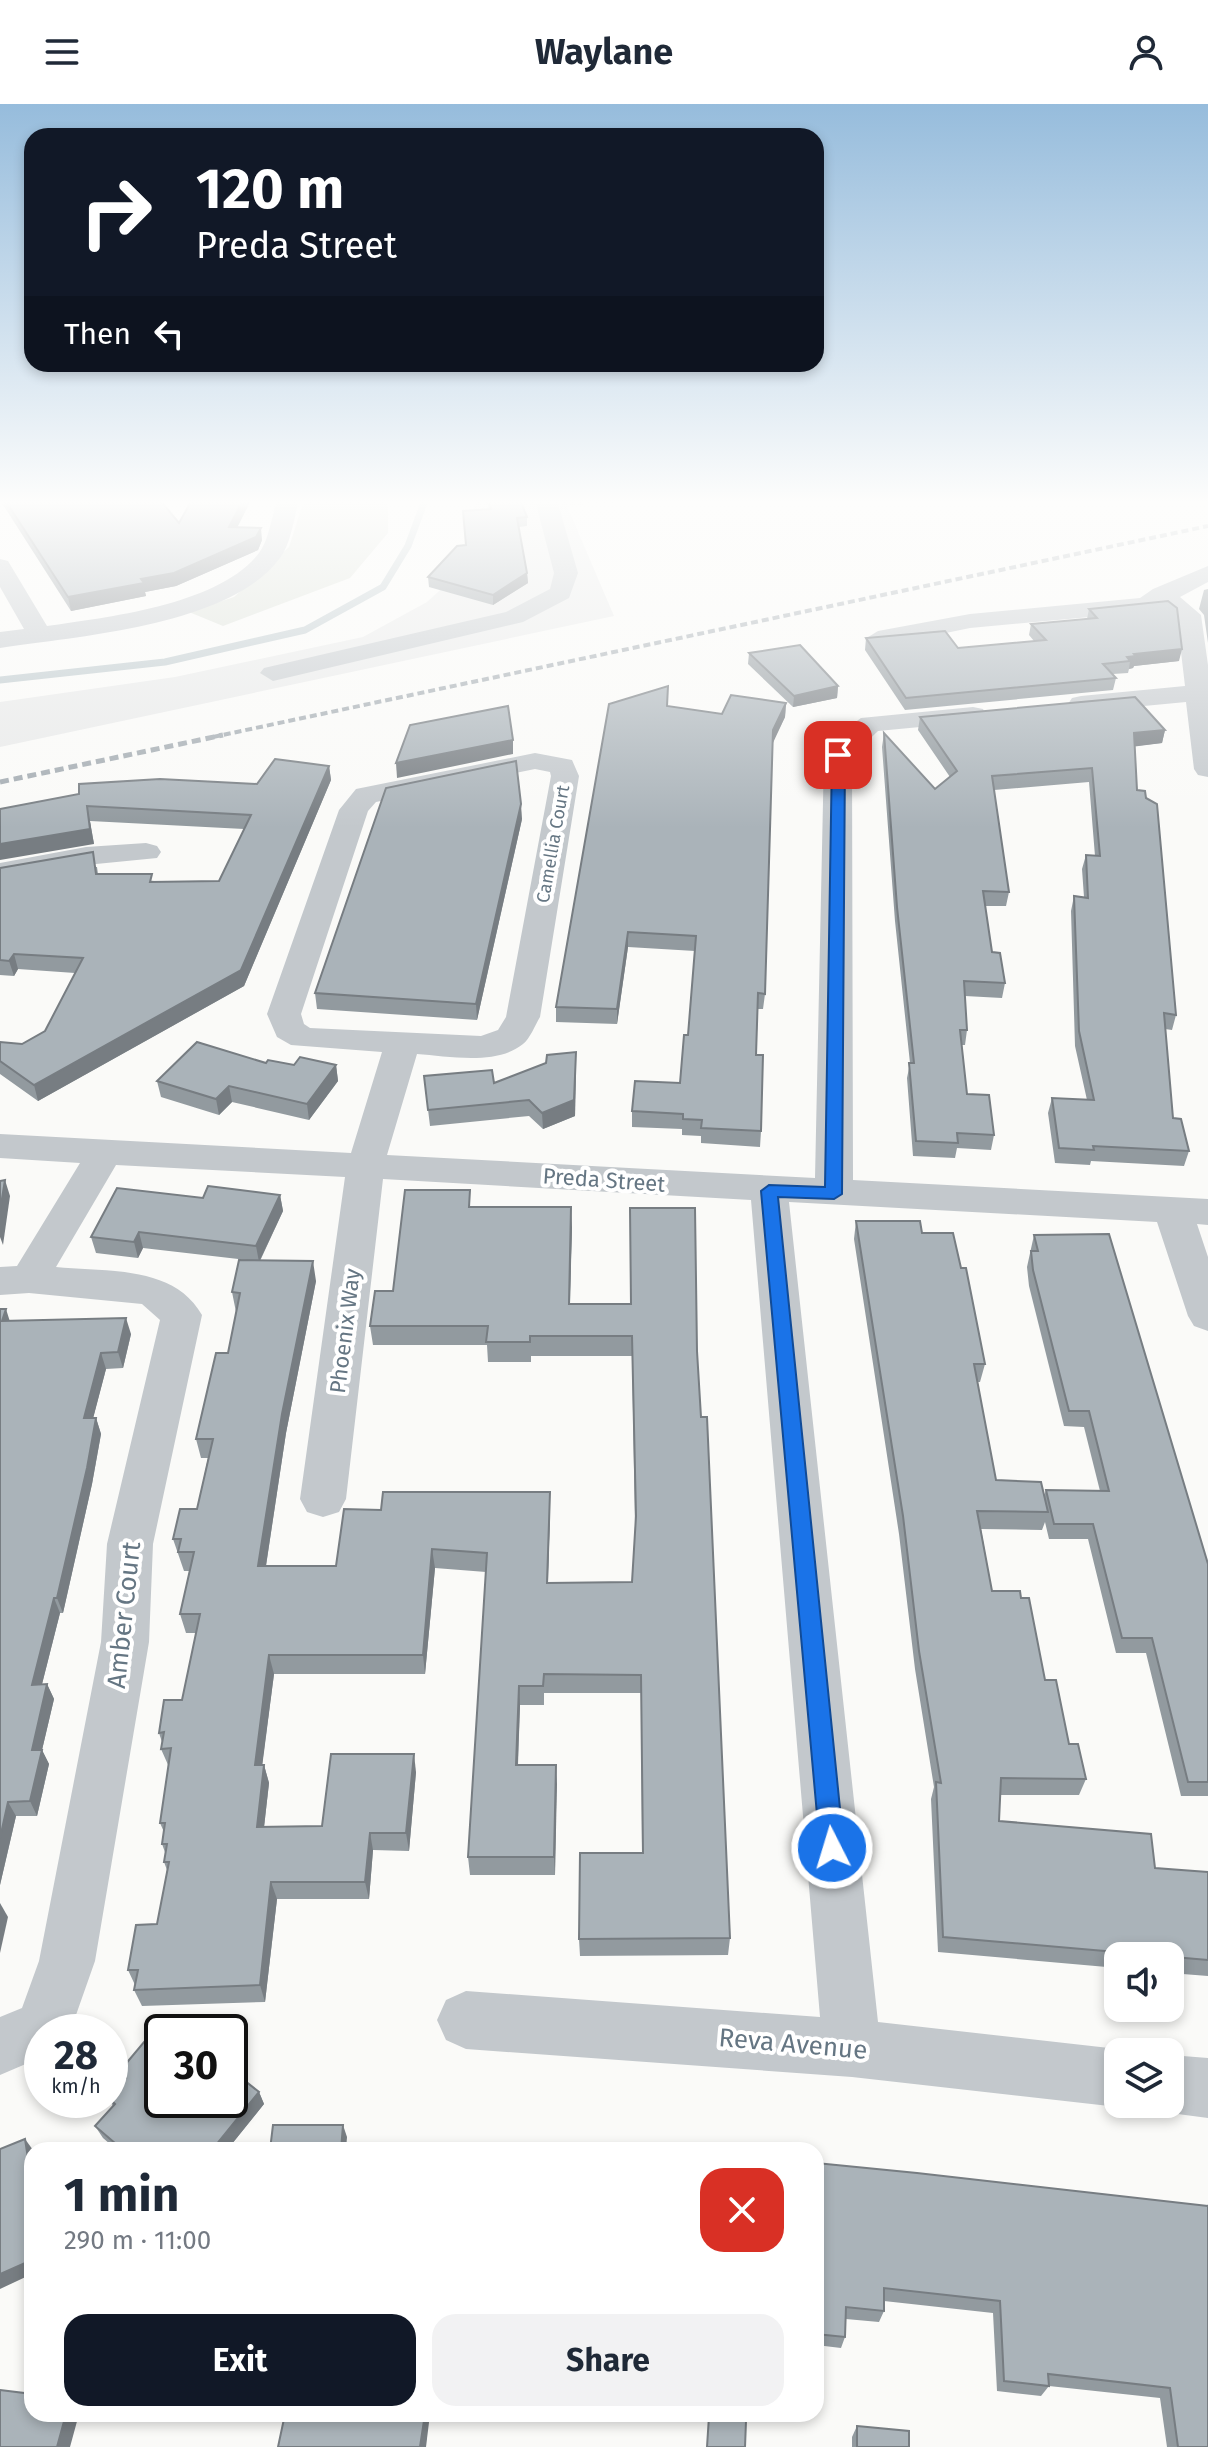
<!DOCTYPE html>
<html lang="en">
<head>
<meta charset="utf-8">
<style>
	:root { --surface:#fff; --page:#f2f2f3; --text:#1f2937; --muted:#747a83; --accent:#111827 }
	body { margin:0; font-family:"Fira Sans",sans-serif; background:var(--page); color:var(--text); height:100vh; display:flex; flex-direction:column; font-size:30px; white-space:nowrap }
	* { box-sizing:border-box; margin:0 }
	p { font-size:26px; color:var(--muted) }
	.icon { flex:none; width:44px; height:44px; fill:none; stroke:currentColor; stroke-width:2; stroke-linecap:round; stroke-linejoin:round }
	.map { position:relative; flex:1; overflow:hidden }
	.sheet { position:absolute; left:24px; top:2038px; width:800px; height:280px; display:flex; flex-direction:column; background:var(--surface); border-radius:24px; box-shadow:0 4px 12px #0003 }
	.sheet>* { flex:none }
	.guide { position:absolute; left:24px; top:24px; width:800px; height:244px; border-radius:24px; box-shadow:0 4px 12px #0003; background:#111827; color:#fff; overflow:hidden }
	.tools { position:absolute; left:1104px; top:1838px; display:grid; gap:16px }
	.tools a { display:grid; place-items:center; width:80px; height:80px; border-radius:16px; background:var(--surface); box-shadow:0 4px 12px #0003; font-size:40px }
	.speed { position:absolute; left:24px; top:1910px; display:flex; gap:16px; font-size:40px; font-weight:700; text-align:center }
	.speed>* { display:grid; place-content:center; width:104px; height:104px; border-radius:50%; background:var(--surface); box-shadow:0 4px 12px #0003; line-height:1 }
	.speed small { font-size:20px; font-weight:400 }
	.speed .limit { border:4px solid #111; border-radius:12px; background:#fff; color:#111 }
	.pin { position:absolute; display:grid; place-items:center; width:68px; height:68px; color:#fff; margin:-34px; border-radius:16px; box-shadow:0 4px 12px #0006 }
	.me { position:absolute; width:88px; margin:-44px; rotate:355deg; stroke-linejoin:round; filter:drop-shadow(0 0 6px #0008) }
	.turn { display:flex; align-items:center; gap:28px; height:168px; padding:0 40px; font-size:36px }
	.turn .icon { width:104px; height:104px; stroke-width:2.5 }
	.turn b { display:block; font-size:56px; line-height:68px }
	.then { display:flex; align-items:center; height:76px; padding:0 40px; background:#0003; gap:16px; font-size:30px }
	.round { display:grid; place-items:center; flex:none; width:84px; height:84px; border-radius:24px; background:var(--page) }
	.headline { display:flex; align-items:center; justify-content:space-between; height:136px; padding:0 40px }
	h1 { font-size:48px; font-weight:700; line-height:60px }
	.cta { display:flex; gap:16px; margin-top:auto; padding:16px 40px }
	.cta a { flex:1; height:92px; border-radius:24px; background:var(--accent); color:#fff; font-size:32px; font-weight:700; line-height:92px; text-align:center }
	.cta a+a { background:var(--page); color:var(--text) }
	header { display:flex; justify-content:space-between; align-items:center; height:104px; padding:0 40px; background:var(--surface); font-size:36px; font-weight:700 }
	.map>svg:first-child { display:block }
	.built { fill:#e8e9e9 }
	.green { fill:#dadfd7 }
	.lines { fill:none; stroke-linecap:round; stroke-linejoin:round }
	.stream { stroke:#bbc7cb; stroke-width:7 }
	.minor { fill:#c3c8cc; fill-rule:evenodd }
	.rail-far1 { stroke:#a2aab0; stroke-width:4; stroke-dasharray:7 4; stroke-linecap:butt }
	.rail { stroke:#a2aab0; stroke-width:5; stroke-dasharray:9 5; stroke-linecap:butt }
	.wall { fill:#929a9f }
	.shaded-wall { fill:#777d82 }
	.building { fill:#aab3b9; stroke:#777d82; stroke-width:2 }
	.route { fill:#1a73e8; stroke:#114b97; stroke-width:2 }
	.labels { text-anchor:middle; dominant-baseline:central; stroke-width:8; stroke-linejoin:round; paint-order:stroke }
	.far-street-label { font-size:18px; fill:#657683; stroke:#fff }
	.street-label { font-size:22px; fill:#657683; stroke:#fff }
	.near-street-label { font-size:26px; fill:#657683; stroke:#fff }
</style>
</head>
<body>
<header><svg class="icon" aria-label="menu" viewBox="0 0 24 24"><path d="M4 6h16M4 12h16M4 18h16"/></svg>Waylane<svg class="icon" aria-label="person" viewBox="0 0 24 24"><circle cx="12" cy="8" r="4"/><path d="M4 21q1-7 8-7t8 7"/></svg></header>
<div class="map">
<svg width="1208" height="2343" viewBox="0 0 1208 2343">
	<rect width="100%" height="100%" fill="#fafaf8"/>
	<path class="built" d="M475,396h173l-81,6 47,110 -614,131v-45l175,-25 188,-40 64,-35 35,-32z"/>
	<path class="green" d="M304,396h84v33l-38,45 -127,48 -34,-14 45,-15 55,-50z"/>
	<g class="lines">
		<path class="stream" d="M0,576l165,-18 140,-32 78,-43 25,-41 17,-46"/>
		<g class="minor">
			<path d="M277,396h22c-5,17 -8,44 -19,58 -50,68 -202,78 -280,90v-16l24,-3 -24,-42v-28l8,2 39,65c61,-9 172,-21 212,-73 10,-13 13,-38 18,-53z"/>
			<path d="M535,396h22l21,73 -9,25 -46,24 -250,59 -13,-8 4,-5 242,-56 44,-23 4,-16z"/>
			<path d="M1208,462v16l-28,15 21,18 7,50v112l-10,-2 -4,-6 -8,-67 -105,10 -9,-2 -4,-6 4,-6 9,-2 104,-10 -8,-68 -15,-12 -17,6 -175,16 -92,19 -13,-8 13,-8 92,-17 170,-16 13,-9z"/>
			<path d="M973,603l10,2 3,6 -3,6 -105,10 -26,25 1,424 355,19v26l-11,-1 11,33v74l-14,-5 -6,-10 -31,-94 -368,-20 89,820 240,27 8,3h-8v52h8l-8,3 -266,-30 -386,-28 -20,-9 -9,-20 9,-20 20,-9 354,26 -69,-817 -368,-21 -37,320 -7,13 -16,5 -16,-5 -7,-13 45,-322 -229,-12 -60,102c50,5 118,-2 146,48l-49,229 -4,98 -54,319 -25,71h-28v25l-42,18v-58l22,-9 17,-47 62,-319 6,-98 53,-224 -18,-16 -113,-11 -29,2v-28l17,-1 63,-103 -80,-5v-24l351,19 31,-101 -91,-7 -14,-8 -10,-23 72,-204 17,-21 179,-36 37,7 7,16 -39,241c-5,8 -10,22 -17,27 -27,22 -75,12 -106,10l-30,101 428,23 9,-423 19,-24 18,-13zM535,665l15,3 1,4 -45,241 -8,13 -17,6 -171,-8 -6,-4 -3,-10 67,-203 8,-9z"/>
			<path d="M146,739l11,3 4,6 -4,6 -71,7 -86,16v-18l86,-16z"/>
			<path d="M1170,1951l38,3v60l-38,-5 -21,-8 21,-1z"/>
		</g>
		<path class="rail-far1" d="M213,633l995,-211"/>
		<path class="rail" d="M0,678l223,-47"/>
	</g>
	<g class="wall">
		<path d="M0,396h160l19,23 72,-23 -14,27 25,13 -4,10 -82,36 -31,6 1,4 -75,15z"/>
		<path d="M486,396h34l7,17v9l-8,1 8,46 1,10 -35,22 -64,-18 -1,-10 38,-32 23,-36z"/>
		<path d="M1208,485v54l-4,-28 -5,-6 5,-19z"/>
		<path d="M1089,505l90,52 -45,5 -1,2 -4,1 -1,4 -15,1 3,4 -3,12 -208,20 -40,-60 1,-12 92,10 76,-7 -5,-6 2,-11 56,-5z"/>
		<path d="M749,549l89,33 -1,12 -44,9 -45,-43z"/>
		<path d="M786,599l-1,14 -13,26 -7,251 -2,15h-5l-2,46 5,76 -1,16 -59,-4v-7l-19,-1v-6l-50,-2v-16l48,-28 8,-48 7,-84 -67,-4 -11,77 -61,-2v-15l111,-301 55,8z"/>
		<path d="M920,613l245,13 -3,13 -27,3 2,44 39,225 -4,15 -7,-1 8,89 16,33 -5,15 -93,-5 -1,4 -35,-2 -7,-50 4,-15 35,2 -12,-54 -4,-135 3,-15 10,1 -2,-28 4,-14 9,1 -6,-74 -95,8 15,102 -3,14h-21l7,46 13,31 -3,15 -37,-2 2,34 -2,15h-3l5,49 27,41 -3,15 -34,-2 -2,10 -42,-2 -6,-78 3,-15 -15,-142 -13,-174 2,-14 51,56 15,-12 -32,-47z"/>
		<path d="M329,662l2,14 -87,206 -206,115 -38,-27v-32l22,2 23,-13 30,-58 -57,-4 -4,7 -14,-1v-107l97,-1 1,7 56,7h65l25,-52 -154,-8 4,23 -94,-35 257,-25z"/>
		<path d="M522,715l-45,201 -160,-11 -2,-16z"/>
		<path d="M266,959l28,2h42l2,16 -29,39 -77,-18 -13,13 -58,-18 -4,-16z"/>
		<path d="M576,964l-1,48 -32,13 -14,-13 -99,10 -6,-50 70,7z"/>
		<path d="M280,1091l3,16 -23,50 56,20 -30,152 -20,133h70l45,-56 169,-18v20l-2,71 84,-1 3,-56 -3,-170h-101v6h-43l-1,-17h-114l-3,-19 23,-35 78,-84 101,20 -2,77 127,47 33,587 -2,17 -148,1 -1,-17 63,-86 -1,-160h-97v12h-24l-2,60h38l-1,110h-85l-2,-18 18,-285 -51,-4 -10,106h-151l-12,91h2l5,18 -5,44 58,-1 94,-54 -7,79 -36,-1 -4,49h-92l-12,103 -123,4 -8,-16 1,-5 -7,-15 29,-46 10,-54 -3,-8 2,-7 -4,-11 2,-12 -4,-9 9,-56 -8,-18 1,-7 -3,-9 23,-33 14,-67h-10l-6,-19 10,-43h-6l-11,-32 24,-30 11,-51h-7l-5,-19 32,-86 8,-41 -4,-20 15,-32 -104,-12 -5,10 -42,-5 -5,-16 112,-39z"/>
		<path d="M856,1117l66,12 39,35 24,96 -5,18h-3l19,98 48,16 2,-6 54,1 -16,-64 -20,-1 -35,-140 -2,-19 7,-32 174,329v232h-27l-35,-143h-30l-28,-114h-39l-4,-17 -3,8 -61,-1 11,62 29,7 24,82 24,64 17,35 -7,16h-79l-1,26 156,47 53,4v104l-38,-3v-17h-52v12l-180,-16 -7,-153 3,-12 -19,-118 -16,-135 -45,-295z"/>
		<path d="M10,1217l121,13 -8,34 -17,1 -13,49h3l5,16 -9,50 -29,129h-3l-18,71h5l7,15 -12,51 7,14 -12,52h-21l-16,69z"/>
		<path d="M119,1968l140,20 5,12 -37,46h-110l-14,-12 -8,-12 18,-20 -3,-6 13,-19z"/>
		<path d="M816,2059l391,43 1,-2v243h-41l-7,-49 -111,-12 -8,10 -44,-5 -4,-78 -109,-12v10l-5,11 -33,-3 -1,18 -4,11 -25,-3z"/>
		<path d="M857,2322l52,21h-57v-10z"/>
	</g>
	<g class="shaded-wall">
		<path d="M243,396h8l-20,40 -2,-13z"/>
		<path d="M261,424l1,12 -4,10 -82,36 -31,6 1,4 -75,15 -3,-14 73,-18z"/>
		<path d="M527,469l1,10 -35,22v-10z"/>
		<path d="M1182,545l-3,12 -45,5 -1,2 -4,1 1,-8 -3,-4 7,-3z"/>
		<path d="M838,582l-1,12 -44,9 1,-11z"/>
		<path d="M786,599l-1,14 -13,28 1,-15z"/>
		<path d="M1165,626l-3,13 -31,4 3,-14z"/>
		<path d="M513,636v14l-116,24 -1,-15z"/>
		<path d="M329,662l2,14 -87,206 -206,115 -4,-16z"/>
		<path d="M521,700l1,15 -45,201 -1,-16z"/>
		<path d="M87,702l7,38 -94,16v-16z"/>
		<path d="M628,828v15l-11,77v-15z"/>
		<path d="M14,850l4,15 -4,7 -5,-15z"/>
		<path d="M576,948l-1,64 -32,13 -1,-16z"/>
		<path d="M336,961l2,16 -29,39 -2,-16z"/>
		<path d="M229,982l3,16 -13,13 -3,-16z"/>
		<path d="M5,1076l5,16 -7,49 -3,-8v-26z"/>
		<path d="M280,1091l3,16 -24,51 -3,-16z"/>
		<path d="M571,1103l1,20 -3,97v-20z"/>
		<path d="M139,1128l4,16 -5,10 -4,-16z"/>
		<path d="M313,1157l3,20 -30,152 -23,152 -5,-19 24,-152z"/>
		<path d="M6,1205l5,16 -9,-4z"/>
		<path d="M126,1214l5,16 -8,34 -5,-16z"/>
		<path d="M101,1249l5,16 -17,65 -5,-16z"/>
		<path d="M96,1314l5,16 -9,50 -29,129 -6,-15z"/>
		<path d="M550,1388v20l-3,90v-19z"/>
		<path d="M432,1445l3,19 -10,106 -2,-19z"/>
		<path d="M54,1494l6,15 -22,87 -6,-15z"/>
		<path d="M269,1551l5,19 -14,109 -5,-18z"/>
		<path d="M47,1580l7,15 -12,51 7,14 -12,52 -7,-15 2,-51z"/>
		<path d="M519,1582l1,19 -3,79 -1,-19z"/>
		<path d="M414,1650l2,18 -7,79 -3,-18z"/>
		<path d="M264,1661l5,18 -7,62 -5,-18z"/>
		<path d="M556,1661l1,19 -2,91 -1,-18z"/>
		<path d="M8,1698l8,14 -16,69v-47z"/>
		<path d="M370,1729l3,17 -4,49 -4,-17z"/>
		<path d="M271,1778l6,17 -12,103 -5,-17z"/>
		<path d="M0,1799l8,14 -8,36z"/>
		<path d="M259,1988l5,12 -37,46h-15z"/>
		<path d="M343,2021l4,12 -1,13h-5z"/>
		<path d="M25,2035l8,11 -1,19 -3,-4z"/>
		<path d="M32,2156v14l-32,15v-15z"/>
		<path d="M66,2310h13l-9,33h-13z"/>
		<path d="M425,2310h5l-4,33h-6z"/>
	</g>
	<g class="building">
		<path d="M5,396h155l19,23 13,-23h51l-14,27 32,1 -5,9 -82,36 -33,6 3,4 -76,14z"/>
		<path d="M488,396h32l7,17 -10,1 10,55 -34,22 -65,-18 29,-31 9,-1 -3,-34 28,-2z"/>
		<path d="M1168,497l9,7 5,41 -48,5 2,2 -9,1 3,4 -27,3 13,14 -210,20 -40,-60 79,-7 13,17 88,-8 -15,-16 66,-6 -8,-9z"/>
		<path d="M800,541l38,41 -44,10 -45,-43z"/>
		<path d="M668,582l-1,20 55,8 9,-19 55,8 -13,27 -8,264 -7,-1 -2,62h7l-2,76 -60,-3 1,-8 -19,-1v-5l-51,-3 3,-30 45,2 4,-48h4l8,-99 -68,-4 -11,77 -61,-2 53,-303z"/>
		<path d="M1135,593l30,33 -31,3 3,57 8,1 1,7 11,6 19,211 -12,-2 9,105 8,1 8,32 -96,-5 1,4 -35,-2 -7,-50 42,2 -15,-69 -5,-135 14,2 -2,-43 14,1 -8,-88 -100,8 17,116 -26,-1 9,61 8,1 5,30 -41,-2 3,49h-7l7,64 22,1 5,40 -37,-2 1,10 -42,-2 -7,-78h5l-17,-156 -13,-174 51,56 22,-18 -37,-54z"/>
		<path d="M508,602l5,34 -117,23 14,-38z"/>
		<path d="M275,655l54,7 -88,204 -207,115 -34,-24v-19l22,2 23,-13 38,-73 -69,-4 -5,7 -9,-1v-92l93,-16 3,22h56l-2,8 69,-1 32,-66 -164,-9 3,23 -90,15v-35l79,-15v-10l81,-5 97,5z"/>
		<path d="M516,657l5,43 -45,200 -161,-11 71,-205z"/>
		<path d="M197,938l69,21 2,-3 26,5 6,-8 36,8 -29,39 -78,-18 -13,13 -59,-18z"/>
		<path d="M576,948l-2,48 -32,13 -13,-13 -101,10 -4,-34 68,-6 2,13 52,-20 1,-8z"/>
		<path d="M5,1076l-5,31v-30z"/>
		<path d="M208,1082l72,9 -24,51 -117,-14 -5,10 -43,-5 26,-49 86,10z"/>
		<path d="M405,1086h65l-1,17h102l-2,97h62l-1,-96h65l2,143 4,66h6l23,521 -151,1 1,-86h63l-2,-178 -97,-1 -1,12h-24l-3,79h40l-2,92h-86l19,-304 -55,-4 -9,106h-154l-14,110h9l-7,62 65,-1 9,-72h83l-8,79h-36l-5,49h-94l-11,103 -126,5 4,-20h-10l8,-45 21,-1 12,-62h-5l3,-18h-5l3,-21h-5l11,-75 -10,1 3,-17 -5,1 5,-33h18l18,-86h-20l14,-62h-16l3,-13h-8l7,-30h17l16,-70h-17l20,-86h12l12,-60 -8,-1 7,-32 74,1 -31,153 -24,152h78l8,-57 37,1 2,-18h167l-3,91 85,-1 4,-66 -4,-180h-102v6h-44l2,-16h-118l5,-35h18z"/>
		<path d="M856,1117h64l2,12h31l8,35h5l19,96h-11l22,116 45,2 7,30 -71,-1 15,80h28l1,7h8l16,82h11l13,64h9l8,35 -85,-1 -2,43 152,13 4,34 53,4v88l-265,-23 -7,-155 5,1 -22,-132 -16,-135z"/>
		<path d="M1109,1130l99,330v218h-20l-36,-144h-30l-29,-114h-39l-8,-34 63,1 -20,-80h-20l-36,-141 -2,-19h7l-4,-16z"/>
		<path d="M0,1205h6l-4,12 124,-3 -8,34 -17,1 -17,65h12l-9,50 -30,130h-3l-22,87 15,-1 -15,66h10l-12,51 -22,1 -8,36z"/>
		<path d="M165,1913l19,15h-22v68h68v-31l29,23 -47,58h-89l-28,-24 20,-22 -5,-5v-2l16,-19 -7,-6z"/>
		<path d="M273,2021h70l-2,25h-71z"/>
		<path d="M25,2035l4,26 3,-1v96l-32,14v-125z"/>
		<path d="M78,2041l1,5h-14z"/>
		<path d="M605,2042l38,4h-39z"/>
		<path d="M816,2059l101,10 291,33v241h-30l-8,-59 -122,-14 1,12 -45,-5 -4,-80 -116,-13v23l-38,-4 -1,30 -29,-3z"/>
		<path d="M0,2286l32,4v20h34l-9,33h-57z"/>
		<path d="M285,2310h140l-5,33h-142z"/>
		<path d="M709,2312l37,5 -1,26h-38z"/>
		<path d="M857,2322l52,5v16h-52z"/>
	</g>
	<linearGradient id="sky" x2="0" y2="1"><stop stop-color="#96bcdc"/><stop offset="0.55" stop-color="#fdfdfc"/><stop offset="1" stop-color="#fdfdfc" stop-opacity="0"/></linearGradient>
	<rect width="1208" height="724" fill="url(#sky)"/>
	<path class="route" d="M838,647l7,4 -3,439 -8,5 -56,-2 66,651 -3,8 -9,3 -8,-3 -4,-8 -59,-657 8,-6 56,2 7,-432z"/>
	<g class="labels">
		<g class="far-street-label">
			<text transform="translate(553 740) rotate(-80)">Camellia Court</text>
		</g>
		<g class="street-label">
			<text transform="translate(604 1076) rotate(4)">Preda Street</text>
			<text transform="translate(345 1227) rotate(-83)">Phoenix Way</text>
		</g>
		<g class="near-street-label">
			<text transform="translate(124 1511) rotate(-84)">Amber Court</text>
			<text transform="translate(793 1940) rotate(5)">Reva Avenue</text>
		</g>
	</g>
</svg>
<div class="tools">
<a><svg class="icon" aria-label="sound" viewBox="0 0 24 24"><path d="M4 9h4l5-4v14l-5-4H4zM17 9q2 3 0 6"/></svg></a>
<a><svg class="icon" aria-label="layers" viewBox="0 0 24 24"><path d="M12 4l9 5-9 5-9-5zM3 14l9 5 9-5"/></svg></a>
</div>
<div class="speed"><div>28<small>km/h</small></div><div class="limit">30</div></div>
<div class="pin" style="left:838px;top:651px;background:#d93025"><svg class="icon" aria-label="arrive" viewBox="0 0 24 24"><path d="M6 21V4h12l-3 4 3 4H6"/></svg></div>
<svg class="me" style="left:832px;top:1744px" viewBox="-20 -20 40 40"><circle r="17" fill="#1a73e8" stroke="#fff" stroke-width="3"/><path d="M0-11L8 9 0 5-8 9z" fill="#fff"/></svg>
<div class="guide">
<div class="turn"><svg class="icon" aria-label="right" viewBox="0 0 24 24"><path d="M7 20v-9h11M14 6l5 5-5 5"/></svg><div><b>120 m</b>Preda Street</div></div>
<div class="then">Then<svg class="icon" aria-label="left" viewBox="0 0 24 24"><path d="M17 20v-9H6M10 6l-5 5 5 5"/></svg></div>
</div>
<section class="sheet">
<div class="headline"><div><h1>1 min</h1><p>290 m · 11:00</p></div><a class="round" style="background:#d93025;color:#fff"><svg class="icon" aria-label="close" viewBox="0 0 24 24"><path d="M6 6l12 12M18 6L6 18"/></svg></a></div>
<div class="cta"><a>Exit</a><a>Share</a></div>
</section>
</div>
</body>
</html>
